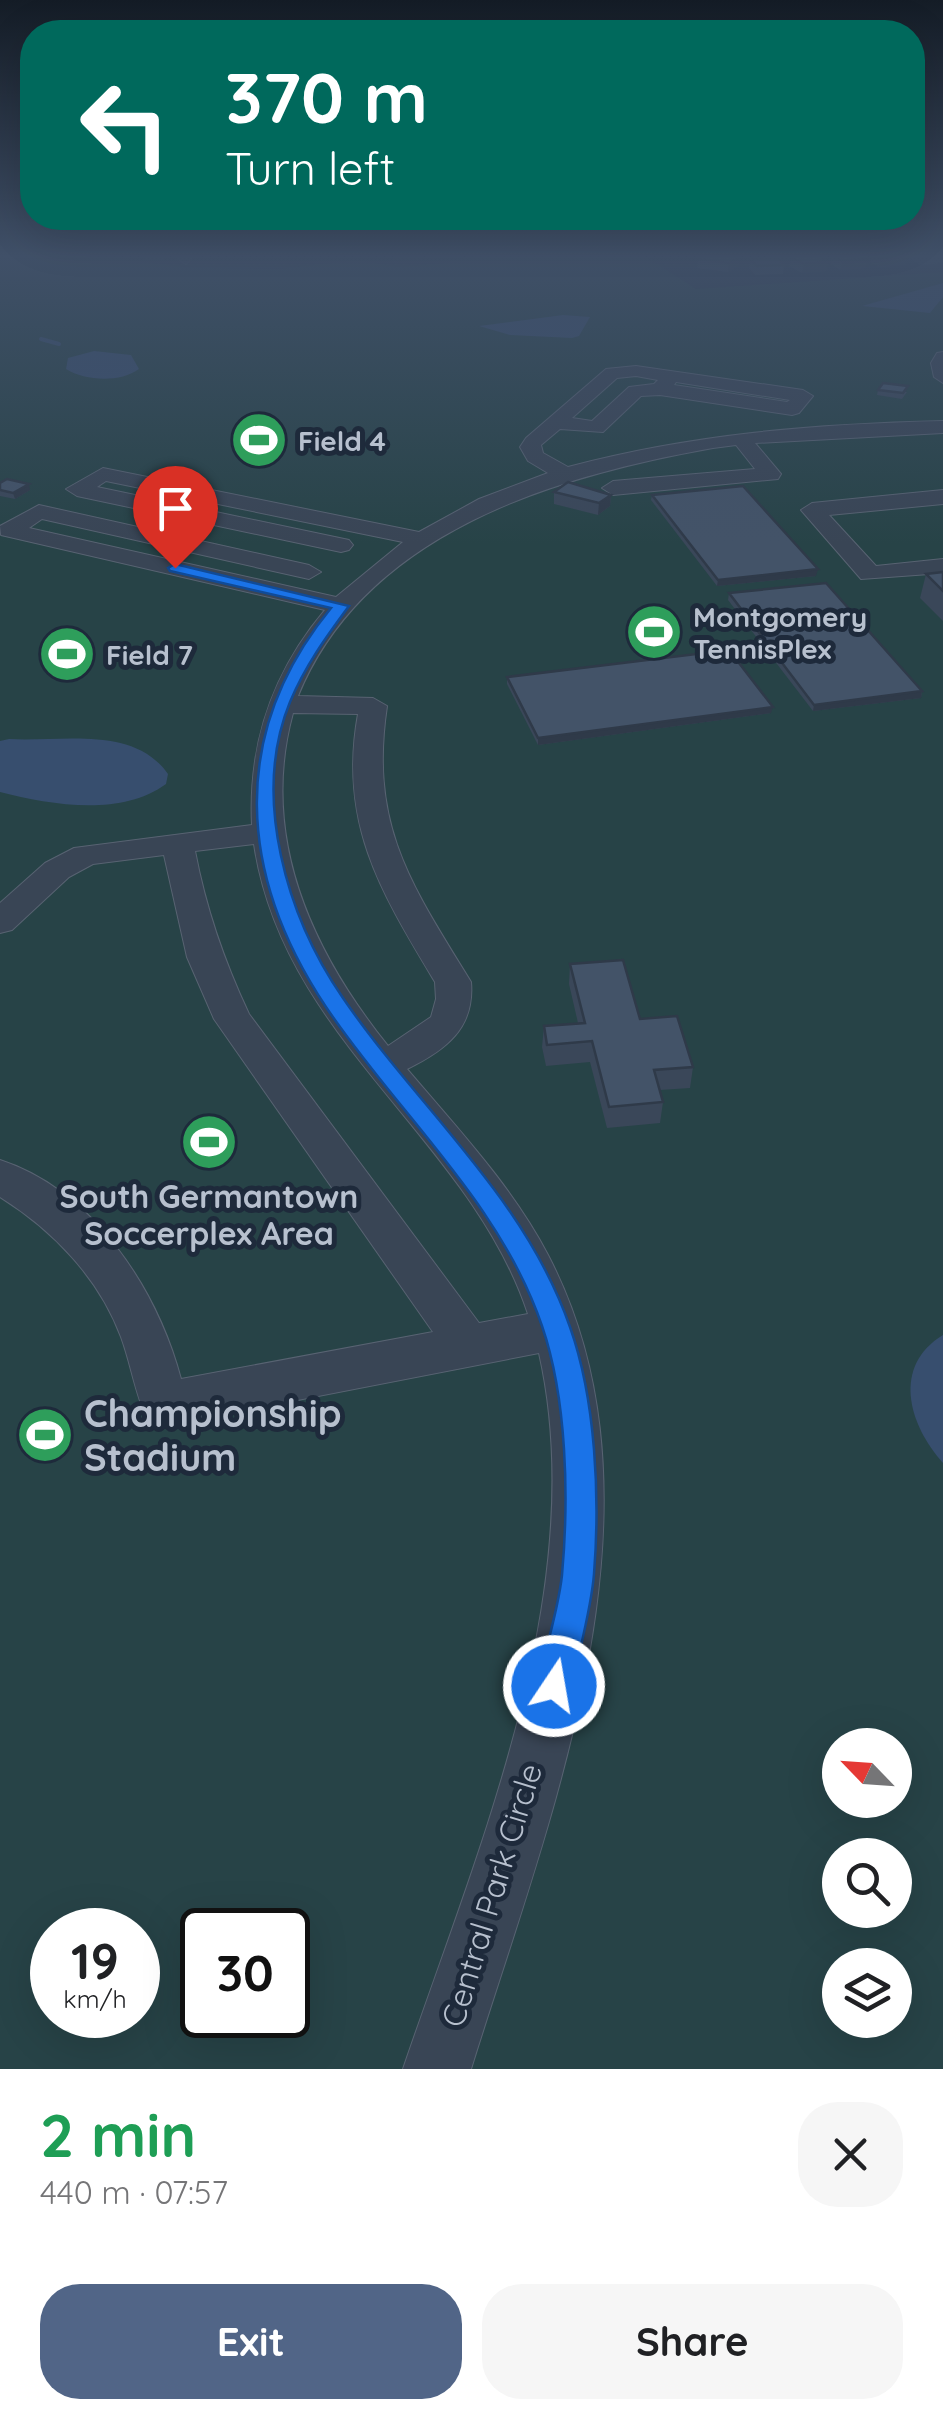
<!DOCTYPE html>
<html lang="en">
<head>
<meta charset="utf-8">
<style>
	:root { --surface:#fff; --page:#f6f6f6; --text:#202124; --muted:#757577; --accent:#516587 }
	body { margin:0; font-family:Quicksand,sans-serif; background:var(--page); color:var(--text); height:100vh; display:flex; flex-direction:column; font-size:38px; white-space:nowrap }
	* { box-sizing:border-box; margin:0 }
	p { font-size:32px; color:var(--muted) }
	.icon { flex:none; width:55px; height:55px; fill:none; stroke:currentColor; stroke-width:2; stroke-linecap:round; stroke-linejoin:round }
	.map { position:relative; height:2069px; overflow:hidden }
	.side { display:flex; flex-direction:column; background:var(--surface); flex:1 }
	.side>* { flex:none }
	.banner { position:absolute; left:20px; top:20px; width:905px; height:210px; border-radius:40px; box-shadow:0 10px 40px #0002; background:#00695c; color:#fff; overflow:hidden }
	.needle { width:65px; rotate:295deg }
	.buttons { position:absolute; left:822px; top:1728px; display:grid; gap:20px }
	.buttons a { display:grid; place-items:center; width:90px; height:90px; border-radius:50%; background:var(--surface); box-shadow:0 10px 40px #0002; font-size:50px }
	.speed { position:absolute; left:30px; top:1908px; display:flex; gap:20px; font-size:50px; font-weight:700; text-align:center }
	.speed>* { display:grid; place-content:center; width:130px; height:130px; border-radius:50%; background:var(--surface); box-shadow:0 10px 40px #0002; line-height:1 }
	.speed small { font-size:25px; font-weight:400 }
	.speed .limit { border:5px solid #111; border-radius:15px; background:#fff; color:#111 }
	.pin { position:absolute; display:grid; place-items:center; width:85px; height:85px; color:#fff; margin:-102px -42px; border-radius:50% 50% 50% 0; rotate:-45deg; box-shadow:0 0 10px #0007 }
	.pin .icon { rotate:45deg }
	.me { position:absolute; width:110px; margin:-55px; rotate:12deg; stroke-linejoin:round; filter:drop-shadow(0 0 8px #0008) }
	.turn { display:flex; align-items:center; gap:35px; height:210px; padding:0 40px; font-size:45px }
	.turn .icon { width:130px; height:130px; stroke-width:2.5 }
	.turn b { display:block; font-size:70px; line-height:85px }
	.round { display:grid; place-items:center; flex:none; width:105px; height:105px; border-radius:40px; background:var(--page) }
	.overview { display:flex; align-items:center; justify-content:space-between; height:170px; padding:0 40px }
	h1 { font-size:60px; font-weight:700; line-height:75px; color:#1e9e55 }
	.primary-button { display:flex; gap:20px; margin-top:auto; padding:20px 40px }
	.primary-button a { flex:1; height:115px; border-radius:40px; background:var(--accent); color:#fff; font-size:40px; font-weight:700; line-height:115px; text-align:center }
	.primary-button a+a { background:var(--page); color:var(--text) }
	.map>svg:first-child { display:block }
	.green { fill:#274347; fill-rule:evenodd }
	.water { fill:#374e6e }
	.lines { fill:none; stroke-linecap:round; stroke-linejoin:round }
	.stream { stroke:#374e6e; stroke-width:4 }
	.minor-casing { stroke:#586372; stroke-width:2 }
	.minor { fill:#394555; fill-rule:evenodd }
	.wall { fill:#3a4759 }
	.shaded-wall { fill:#2f3a49 }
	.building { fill:#435368; stroke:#2f3a49; stroke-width:2.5 }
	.route { fill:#1a73e8; stroke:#114b97; stroke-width:2.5 }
	.labels { text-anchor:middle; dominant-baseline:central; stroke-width:10; stroke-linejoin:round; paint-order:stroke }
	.far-poi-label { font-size:28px; font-weight:bold; fill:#b7c0ce; stroke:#1e2a3b; text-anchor:start }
	.poi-label { font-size:32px; font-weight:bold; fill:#b7c0ce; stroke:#1e2a3b }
	.street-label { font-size:32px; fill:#b7c0ce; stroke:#1e2a3b }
	.near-poi-label { font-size:38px; font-weight:bold; fill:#b7c0ce; stroke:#1e2a3b; text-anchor:start }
</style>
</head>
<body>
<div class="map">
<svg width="943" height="2069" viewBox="0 0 943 2069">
	<rect width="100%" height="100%" fill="#253346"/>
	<path class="green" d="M0,254h118l-2,4 74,10 91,1 76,-9 39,7 42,-3 43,-10h160l55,35 247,-17v1797h-943zM840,1745h55v55h-55zM840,1855h55v55h-55zM52,1930h86v85h-86zM202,1930h86v85h-86zM840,1965h55v55h-55z"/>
	<g class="water">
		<path d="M943,283v14l-13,16 -68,-7z"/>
		<path d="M563,315l27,2 -11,19 -7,2 -62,-3 -31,-9z"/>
		<path d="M94,351l37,4 8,14c-19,14 -54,12 -73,0l2,-11z"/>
		<path d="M9,739c53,3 125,-14 159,35l-2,10c-45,33 -115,21 -166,8v-51z"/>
		<path d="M943,1335v128c-35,-39 -51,-97 0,-128z"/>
	</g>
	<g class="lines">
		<path class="stream" d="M41,339l18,5"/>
		<g class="minor-casing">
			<g id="minor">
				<path d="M180,254h15l-9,10 -8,-5z"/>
				<path d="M770,254h37c-8,7 -29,7 -37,0z"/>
				<path d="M943,352v31l-9,-6 -3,-14 6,-10z"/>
				<path d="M636,366l167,24 10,6 -14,17 -7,2 -132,-20 -19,1 -38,36 -43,-3 -19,16 2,8 25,14c124,-33 247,-43 375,-46v12l-188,10 26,31 -3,5 -165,16 -11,-7 11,-7 142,-12 -19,-24 -23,3c-158,28 -348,84 -415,248l75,2 14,8c-18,120 24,178 84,276 4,46 -25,68 -64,87 50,59 105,117 141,186 131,251 0,565 -77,814h-68c75,-220 189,-482 136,-716l-375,73 -17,-7c-12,-26 -16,-55 -26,-82 -22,-59 -68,-107 -121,-140v-37c93,30 157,129 181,219l252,-47 -219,-313 -27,-62 -23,-102 -71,9 -24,13 -57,53 -12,3v-30l45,-40 29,-15 178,-23c-4,-82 20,-152 73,-215l-324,-75 -1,-9 39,-21 270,60 12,7 -12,7 -267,-60 -13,9 307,69 67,-55 -297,-61 -9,6 252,53 4,5 -4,5 -8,2 -264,-56 -11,-7 37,-21 316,64 60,-33 69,-26 -20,-12 -8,-14 6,-9 80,-69zM636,376l22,4 -4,4 -25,3 -37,34 -20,-3 45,-40zM676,382l114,18 -3,2 -113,-17zM293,713l65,1c-20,109 23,178 77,268l1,17 -5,18 -43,29c-77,-96 -129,-209 -95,-333zM254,844c29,196 216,294 274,470l-49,9 -230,-309c-25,-53 -43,-105 -54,-163z"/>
				<path d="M943,490v14l-114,11 47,51 67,-7v14l-82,6 -60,-69 11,-7z"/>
			</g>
		</g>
		<use href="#minor" class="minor"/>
	</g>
	<g class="wall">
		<path d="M142,254h26l-4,6h-21z"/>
		<path d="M831,254l34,14 -25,2 -10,-7z"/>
		<path d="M870,254h35l2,2 -2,9 -26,2 -10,-6z"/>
		<path d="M911,254h32v9l-23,2 -10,-7z"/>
		<path d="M739,257l-1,9 -10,6 -31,-4 1,-9z"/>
		<path d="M791,257l37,4 -2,10 -24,2 -13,-7z"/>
		<path d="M750,259l34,6 -1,9 -28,1 -6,-7z"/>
		<path d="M878,390l29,2 -5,7 -25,-4z"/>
		<path d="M0,483l30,7 -15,9 -15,-3z"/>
		<path d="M554,492l57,3 -1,11 -12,9 -44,-11z"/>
		<path d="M652,495l164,81 -99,10 -66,-86z"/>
		<path d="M943,572v49l-23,-23 6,-24z"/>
		<path d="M729,593l193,98 -1,7 -108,13 -85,-111z"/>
		<path d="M507,677l264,36 -233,32 -31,-61z"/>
		<path d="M570,964l70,55 53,48 -3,21 -30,2 3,12 -3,21 -53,5 -17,-66 -44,4 -4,-19 2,-21 34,-3 -9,-39z"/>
	</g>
	<g class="shaded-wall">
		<path d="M354,254h23v2l-22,1z"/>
		<path d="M394,254h27v6l-27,2z"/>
		<path d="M432,254h28v3l-28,2z"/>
		<path d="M907,256l-2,9 -26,2 2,-9z"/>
		<path d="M739,257l-1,9 -10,6 1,-9z"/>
		<path d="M867,259l-2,9 -25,2 2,-9z"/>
		<path d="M828,261l-2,10 -24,2 2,-9z"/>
		<path d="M29,484l1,6 -15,9 -2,-6z"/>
		<path d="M611,495l-1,11 -12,9 1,-12z"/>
		<path d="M818,569l-2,7 -99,10 1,-6z"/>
		<path d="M922,691l-1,7 -108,13 1,-6z"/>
		<path d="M773,707l-2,6 -233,32v-7z"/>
	</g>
	<g class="building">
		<path d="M706,254h18l15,3 -10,6 -31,-4z"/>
		<path d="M831,254h28l8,5 -25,2z"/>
		<path d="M876,254h29l2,2 -26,2z"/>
		<path d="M815,255l13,6 -24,3 -13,-7z"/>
		<path d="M778,258l6,7 -27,1 -7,-7z"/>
		<path d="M883,383l25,3 -5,7 -25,-3z"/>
		<path d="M7,479l22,5 -16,9 -13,-3v-7z"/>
		<path d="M568,482l43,13 -12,8 -45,-11z"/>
		<path d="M743,486l75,83 -100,11 -66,-85z"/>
		<path d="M943,572v19l-17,-17z"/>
		<path d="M826,583l96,108 -108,14 -85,-112z"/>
		<path d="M729,650l44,57 -235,31 -31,-61z"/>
		<path d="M623,960l17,59 37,-3 16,51 -39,3 9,32 -54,5 -17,-66 -45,4 -3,-19 41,-3 -15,-59z"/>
	</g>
	<linearGradient id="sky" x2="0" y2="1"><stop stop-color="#141c26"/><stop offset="0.47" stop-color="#405068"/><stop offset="1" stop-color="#405068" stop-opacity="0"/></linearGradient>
	<rect width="943" height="544" fill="url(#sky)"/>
	<path class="route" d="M175,564l174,42c-23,31 -44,60 -59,96 -39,95 -3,215 53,296 75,110 182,199 227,329 26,73 30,171 24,247 -3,37 -15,76 -22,112l-5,12 -13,5 -12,-5 -5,-12c8,-36 21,-74 25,-111 7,-77 5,-176 -20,-249 -42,-124 -145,-213 -216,-319 -88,-132 -98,-273 5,-399l-161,-37 -2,-3z"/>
	<defs>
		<g id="stadium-disc" transform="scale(2.875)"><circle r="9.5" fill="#2e9e5b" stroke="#1e2a3b"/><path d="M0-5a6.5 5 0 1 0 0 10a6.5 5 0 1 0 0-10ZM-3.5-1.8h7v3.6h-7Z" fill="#fff"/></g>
	</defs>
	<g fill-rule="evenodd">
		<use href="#stadium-disc" x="259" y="440"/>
		<use href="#stadium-disc" x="654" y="632"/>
		<use href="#stadium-disc" x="67" y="654"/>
		<use href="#stadium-disc" x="209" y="1142"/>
		<use href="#stadium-disc" x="45" y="1435"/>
	</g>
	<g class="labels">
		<g class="far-poi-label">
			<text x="298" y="440">Field 4</text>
			<text x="693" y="616">Montgomery<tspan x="693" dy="32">TennisPlex</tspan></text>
			<text x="106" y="654">Field 7</text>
		</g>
		<g class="poi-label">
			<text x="209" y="1196">South Germantown<tspan x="209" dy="37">Soccerplex Area</tspan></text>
		</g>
		<g class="street-label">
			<text transform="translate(491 1895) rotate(-73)">Central Park Circle</text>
		</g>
		<g class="near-poi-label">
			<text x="84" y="1413">Championship<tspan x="84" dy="44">Stadium</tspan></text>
		</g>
	</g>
</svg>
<div class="buttons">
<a><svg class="needle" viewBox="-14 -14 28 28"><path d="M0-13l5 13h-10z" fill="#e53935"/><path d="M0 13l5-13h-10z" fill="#757577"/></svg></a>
<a><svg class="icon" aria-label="search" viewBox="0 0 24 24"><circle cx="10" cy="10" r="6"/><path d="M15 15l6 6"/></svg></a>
<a><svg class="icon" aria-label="layers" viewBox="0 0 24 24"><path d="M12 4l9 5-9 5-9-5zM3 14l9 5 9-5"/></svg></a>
</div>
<div class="speed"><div>19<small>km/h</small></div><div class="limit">30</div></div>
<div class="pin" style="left:175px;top:568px;background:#d93025"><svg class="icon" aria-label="arrive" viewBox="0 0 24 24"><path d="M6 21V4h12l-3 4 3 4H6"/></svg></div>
<svg class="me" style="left:554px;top:1686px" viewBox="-20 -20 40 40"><circle r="17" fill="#1a73e8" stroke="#fff" stroke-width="3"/><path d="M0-11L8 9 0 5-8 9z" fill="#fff"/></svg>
<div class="banner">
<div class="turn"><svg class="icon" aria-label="left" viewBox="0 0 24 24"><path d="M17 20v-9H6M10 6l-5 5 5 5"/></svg><div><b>370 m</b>Turn left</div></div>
</div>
</div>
<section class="side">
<div class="overview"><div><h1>2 min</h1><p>440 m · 07:57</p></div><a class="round"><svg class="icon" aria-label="close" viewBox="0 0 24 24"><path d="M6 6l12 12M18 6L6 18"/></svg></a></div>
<div class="primary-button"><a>Exit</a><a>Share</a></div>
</section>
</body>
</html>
